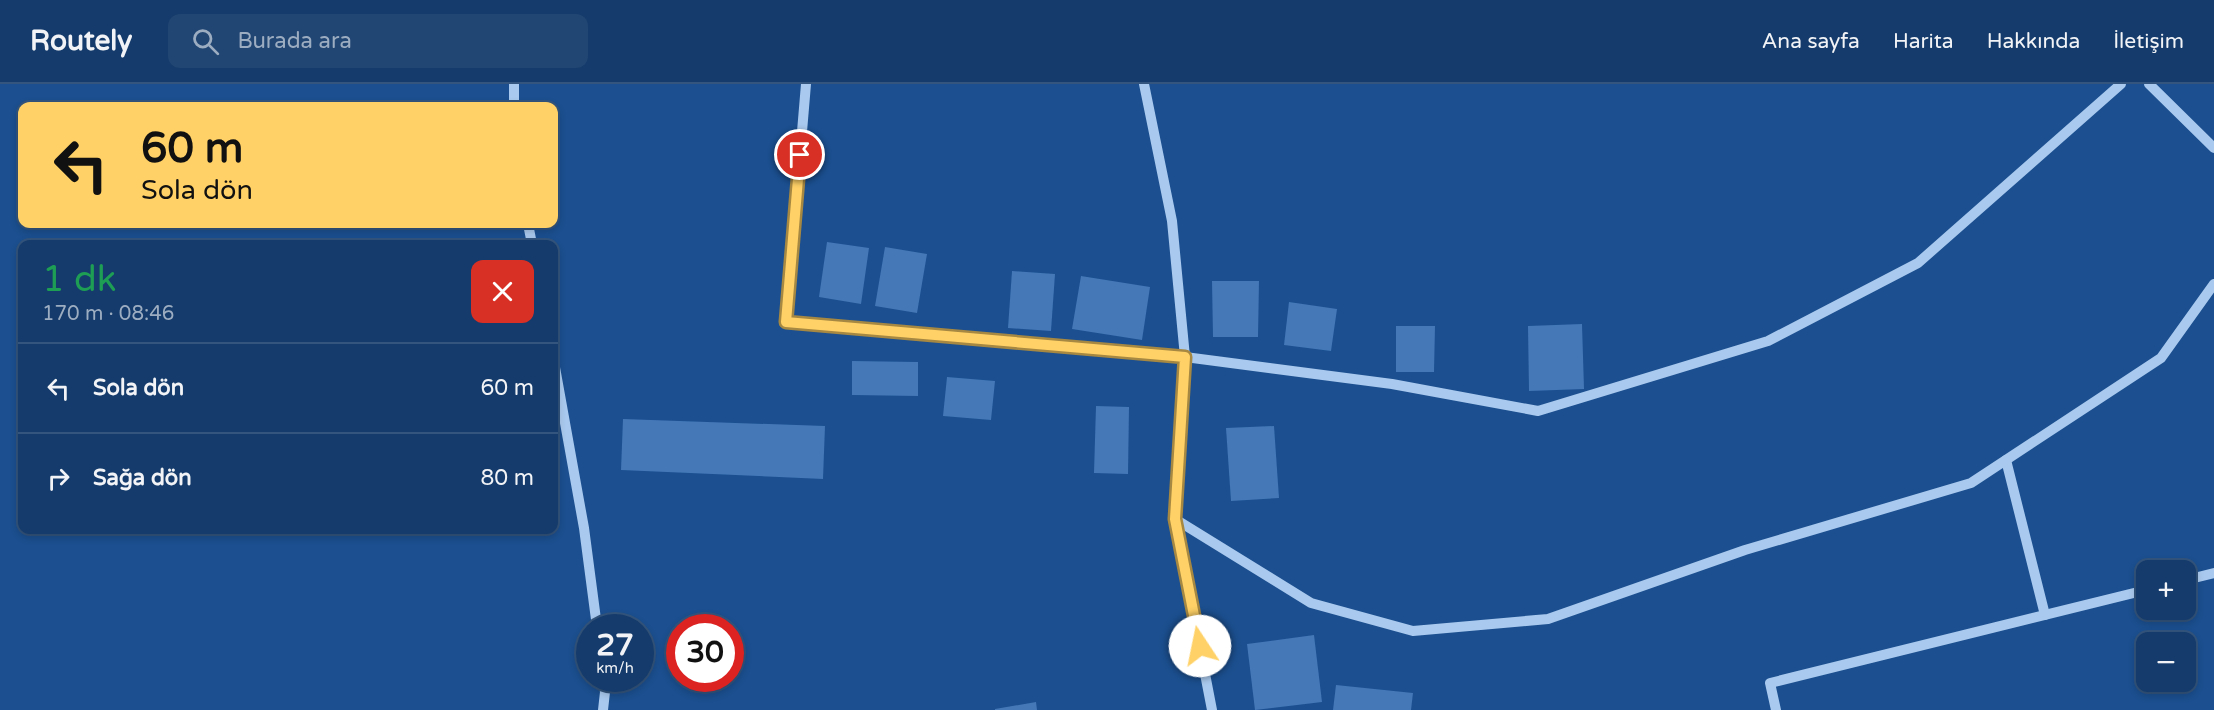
<!DOCTYPE html>
<html lang="tr">
<head>
<meta charset="utf-8">
<style>
	:root { --surface:#143b6b; --page:#214673; --text:#f1f3f6; --muted:#9dadc1; --line:#33557e }
	body { margin:0; font-family:"Varela Round",sans-serif; background:var(--page); color:var(--text); height:100vh; display:flex; flex-direction:column; font-size:22px; white-space:nowrap }
	* { box-sizing:border-box; margin:0 }
	p { font-size:20px; color:var(--muted) }
	.icon { flex:none; width:33px; height:33px; fill:none; stroke:currentColor; stroke-width:2; stroke-linecap:round; stroke-linejoin:round }
	.map { position:relative; flex:1; overflow:hidden }
	.drawer { position:absolute; left:18px; top:156px; width:540px; height:294px; display:flex; flex-direction:column; background:var(--surface); border-radius:12px; box-shadow:0 3px 9px #0003,0 0 0 2px var(--line) }
	.drawer>* { flex:none }
	.top-card { position:absolute; left:18px; top:18px; width:540px; height:126px; border-radius:12px; box-shadow:0 3px 9px #0003,0 0 0 2px var(--line); background:#ffd166; color:#111; overflow:hidden }
	.controls { position:absolute; left:2136px; top:476px; display:grid; gap:12px }
	.controls a { display:grid; place-items:center; width:60px; height:60px; border-radius:12px; background:var(--surface); box-shadow:0 3px 9px #0003,0 0 0 2px var(--line); font-size:30px }
	.speed { position:absolute; left:576px; top:530px; display:flex; gap:12px; font-size:30px; font-weight:700; text-align:center }
	.speed>* { display:grid; place-content:center; width:78px; height:78px; border-radius:50%; background:var(--surface); box-shadow:0 3px 9px #0003,0 0 0 2px var(--line); line-height:1 }
	.speed small { font-size:15px; font-weight:400 }
	.speed .limit { border:9px solid #d22; background:#fff; color:#111 }
	.pin { position:absolute; display:grid; place-items:center; width:51px; height:51px; color:#fff; margin:-26px; border:3px solid #fff; border-radius:50%; box-shadow:0 2px 6px #0007 }
	.me { position:absolute; width:66px; margin:-33px; rotate:349deg; stroke-linejoin:round; filter:drop-shadow(0 0 4px #0008) }
	.turn { display:flex; align-items:center; gap:21px; height:126px; padding:0 24px; font-size:27px }
	.turn .icon { width:78px; height:78px; stroke-width:2.5 }
	.turn b { display:block; font-size:42px; line-height:51px }
	.round { display:grid; place-items:center; flex:none; width:63px; height:63px; border-radius:12px; background:var(--page) }
	.head { display:flex; align-items:center; justify-content:space-between; height:102px; padding:0 24px }
	h1 { font-size:36px; font-weight:600; line-height:45px; color:#1e9e55 }
	ul { padding:0; list-style:none }
	li { display:flex; align-items:center; gap:18px; height:90px; padding:0 24px; border-top:2px solid var(--line) }
	li div { flex:1 }
	li b { display:block; font-size:22px }
	li em { font-style:normal }
	header { display:flex; align-items:center; gap:36px; box-sizing:border-box; height:84px; padding:0 30px; background:var(--surface); border-bottom:2px solid var(--line) }
	header strong { font-size:28px }
	nav { display:flex; gap:33px; margin-inline-start:auto; font-size:21px }
	.search { width:420px; height:54px; background:var(--page); display:flex; align-items:center; gap:15px; box-sizing:border-box; padding:0 21px; border-radius:12px; color:var(--muted); font-size:22px }
	.map>svg:first-child { display:block }
	.building { fill:#4478b7 }
	.lines { fill:none; stroke-linecap:round; stroke-linejoin:round }
	.minor { stroke:#a9c9ee; stroke-width:10 }
	.route-casing { stroke:#a68842; stroke-width:15 }
	.route { stroke:#ffd166; stroke-width:10 }
</style>
</head>
<body>
<header>
<strong>Routely</strong>
<div class="search"><svg class="icon" aria-label="search" viewBox="0 0 24 24"><circle cx="10" cy="10" r="6"/><path d="M15 15l6 6"/></svg>Burada ara</div>
<nav><a>Ana sayfa</a><a>Harita</a><a>Hakkında</a><a>İletişim</a></nav>
</header>
<div class="map">
<svg width="2214" height="626" viewBox="0 0 2214 626">
	<rect width="100%" height="100%" fill="#1b4f8f"/>
	<g class="building">
		<path d="M827,158l42,6 -8,56 -42,-7z"/>
		<path d="M885,163l42,7 -10,59 -42,-7z"/>
		<path d="M1012,187l43,3 -4,57 -43,-3z"/>
		<path d="M1081,192l69,11 -8,53 -70,-11z"/>
		<path d="M1212,197h47l-1,56h-45z"/>
		<path d="M1289,218l48,7 -6,42 -47,-6z"/>
		<path d="M1582,240l2,65 -55,2 -1,-65z"/>
		<path d="M1396,242h39l-1,46h-38z"/>
		<path d="M852,277l66,1v34l-66,-1z"/>
		<path d="M947,293l48,4 -4,39 -48,-4z"/>
		<path d="M1096,322l33,1 -1,67 -34,-1z"/>
		<path d="M623,335l202,7 -2,53 -202,-9z"/>
		<path d="M1274,342l5,72 -48,3 -5,-73z"/>
		<path d="M1314,551l8,67 -67,8 -8,-66z"/>
		<path d="M1336,601l77,8 -2,17h-78z"/>
		<path d="M1036,618l1,8h-42v-1z"/>
	</g>
	<g class="lines">
		<g class="minor">
			<path d="M806,0l-20,238 399,35 207,27 146,27 230,-70 150,-78 203,-179"/>
			<path d="M1144,0l28,137 13,136 -10,162 37,191"/>
			<path d="M2149,0l65,64"/>
			<path d="M514,22v-22"/>
			<path d="M528,140l4,20"/>
			<path d="M554,278l30,166 13,99"/>
			<path d="M2006,376l39,155"/>
			<path d="M1175,435l136,84 102,28 135,-12 197,-69 226,-67 190,-125 53,-74"/>
			<path d="M2186,496l28,-7"/>
			<path d="M603,594l2,14 -2,18"/>
			<path d="M1776,626l-6,-27 376,-93"/>
		</g>
	</g>
	<g class="lines">
		<g class="route-casing">
			<path id="route" d="M800,71l-14,167 399,35 -10,162 25,127"/>
		</g>
		<use href="#route" class="route"/>
	</g>
</svg>
<div class="controls">
<a>+</a>
<a>−</a>
</div>
<div class="speed"><div>27<small>km/h</small></div><div class="limit">30</div></div>
<div class="pin" style="left:800px;top:71px;background:#d93025"><svg class="icon" aria-label="arrive" viewBox="0 0 24 24"><path d="M6 21V4h12l-3 4 3 4H6"/></svg></div>
<svg class="me" style="left:1200px;top:562px" viewBox="-20 -20 40 40"><circle r="19" fill="#fff"/><path d="M0-13L10 11 0 6-10 11z" fill="#ffd166"/></svg>
<div class="top-card">
<div class="turn"><svg class="icon" aria-label="left" viewBox="0 0 24 24"><path d="M17 20v-9H6M10 6l-5 5 5 5"/></svg><div><b>60 m</b>Sola dön</div></div>
</div>
<section class="drawer">
<div class="head"><div><h1>1 dk</h1><p>170 m · 08:46</p></div><a class="round" style="background:#d93025;color:#fff"><svg class="icon" aria-label="close" viewBox="0 0 24 24"><path d="M6 6l12 12M18 6L6 18"/></svg></a></div>
<ul>
<li><svg class="icon" aria-label="left" viewBox="0 0 24 24"><path d="M17 20v-9H6M10 6l-5 5 5 5"/></svg><div><b>Sola dön</b></div><em>60 m</em></li>
<li><svg class="icon" aria-label="right" viewBox="0 0 24 24"><path d="M7 20v-9h11M14 6l5 5-5 5"/></svg><div><b>Sağa dön</b></div><em>80 m</em></li>
</ul>
</section>
</div>
</body>
</html>
